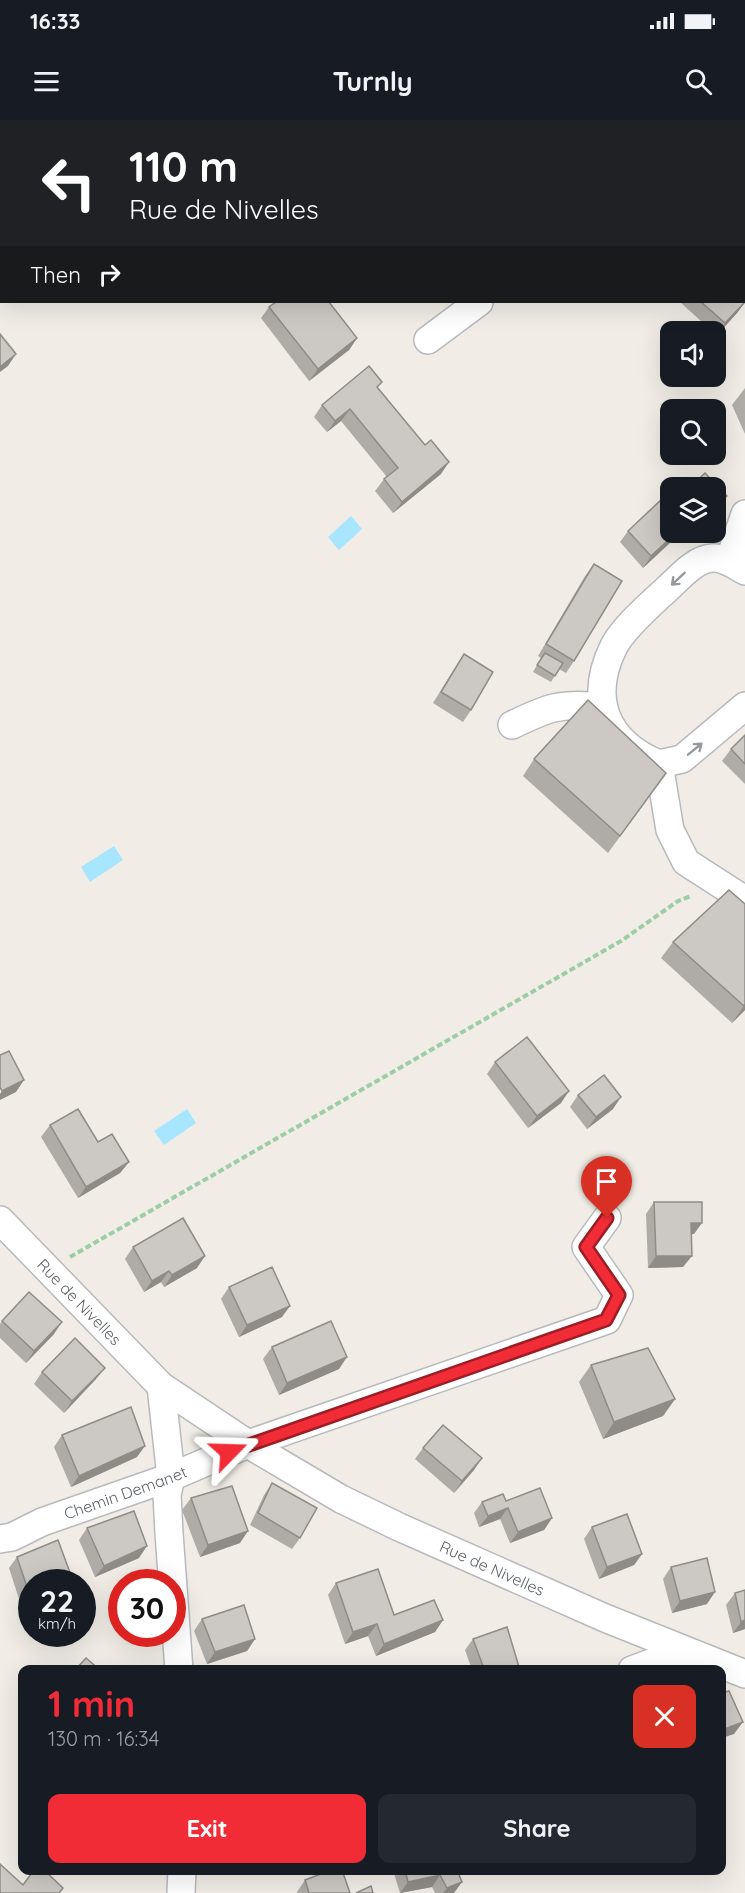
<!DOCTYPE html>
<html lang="en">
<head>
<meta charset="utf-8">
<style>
	:root { --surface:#171b24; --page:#242831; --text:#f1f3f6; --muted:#9ea1a6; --accent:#f12c37 }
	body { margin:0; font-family:Quicksand,sans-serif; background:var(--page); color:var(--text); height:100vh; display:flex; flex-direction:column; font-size:22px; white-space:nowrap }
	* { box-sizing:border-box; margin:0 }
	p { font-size:20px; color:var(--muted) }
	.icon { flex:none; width:33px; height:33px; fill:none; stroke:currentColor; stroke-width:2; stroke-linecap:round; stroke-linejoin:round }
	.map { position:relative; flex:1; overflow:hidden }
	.side { position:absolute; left:18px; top:1545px; width:708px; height:210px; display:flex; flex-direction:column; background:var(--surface); border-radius:12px; box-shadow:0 6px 24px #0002 }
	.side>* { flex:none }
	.guide { position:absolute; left:0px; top:0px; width:746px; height:183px; box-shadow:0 6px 24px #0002; background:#202124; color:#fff; overflow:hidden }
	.buttons { position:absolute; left:660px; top:201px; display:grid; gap:12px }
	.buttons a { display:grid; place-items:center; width:66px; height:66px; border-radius:12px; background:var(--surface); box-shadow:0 6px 24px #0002; font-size:30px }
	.speed { position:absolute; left:18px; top:1449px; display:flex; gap:12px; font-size:30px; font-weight:700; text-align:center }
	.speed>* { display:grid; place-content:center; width:78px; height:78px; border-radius:50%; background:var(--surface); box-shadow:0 6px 24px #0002; line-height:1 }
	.speed small { font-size:15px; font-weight:400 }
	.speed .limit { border:9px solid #d22; background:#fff; color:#111 }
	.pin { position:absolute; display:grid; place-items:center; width:51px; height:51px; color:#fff; margin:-62px -26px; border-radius:50% 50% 50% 0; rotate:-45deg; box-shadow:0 0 6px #0007 }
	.pin .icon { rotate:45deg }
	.me { position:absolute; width:66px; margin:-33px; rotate:68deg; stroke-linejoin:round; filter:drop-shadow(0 0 4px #0008) }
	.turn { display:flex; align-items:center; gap:21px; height:126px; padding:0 30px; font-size:27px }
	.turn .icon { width:78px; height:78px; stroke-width:2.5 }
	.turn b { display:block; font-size:42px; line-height:51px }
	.then { display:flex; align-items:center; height:57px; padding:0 30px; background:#0003; gap:12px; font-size:22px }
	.round { display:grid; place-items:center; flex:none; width:63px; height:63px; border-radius:12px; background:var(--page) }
	.head { display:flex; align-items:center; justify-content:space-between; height:102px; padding:0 30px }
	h1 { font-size:36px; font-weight:700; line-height:45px; color:var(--accent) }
	.action { display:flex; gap:12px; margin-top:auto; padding:12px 30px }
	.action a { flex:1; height:69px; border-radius:12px; background:var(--accent); color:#fff; font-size:24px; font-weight:700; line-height:69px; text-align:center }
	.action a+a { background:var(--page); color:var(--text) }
	.status { display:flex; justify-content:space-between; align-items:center; height:42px; padding:0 30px; background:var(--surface); direction:ltr }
	.status svg { height:16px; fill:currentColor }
	header { display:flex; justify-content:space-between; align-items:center; height:78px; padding:0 30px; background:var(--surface); font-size:27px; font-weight:700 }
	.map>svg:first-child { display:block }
	.water { fill:#a8e5ff }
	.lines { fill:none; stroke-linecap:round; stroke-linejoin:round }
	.minor-casing { stroke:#b7babd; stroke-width:30 }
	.path { stroke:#9ccda4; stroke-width:4; stroke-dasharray:6 3; stroke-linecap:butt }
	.minor { stroke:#fff; stroke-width:27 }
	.wall { fill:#afaca8 }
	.shaded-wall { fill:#8f8c88 }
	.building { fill:#ccc8c3; stroke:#8f8c88; stroke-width:1.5 }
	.oneway { stroke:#969a9c }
	.route-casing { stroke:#9d1d24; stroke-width:15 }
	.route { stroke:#f12c37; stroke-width:10 }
	.labels { text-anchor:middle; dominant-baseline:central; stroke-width:5; stroke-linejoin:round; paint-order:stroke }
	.street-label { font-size:16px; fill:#5e6367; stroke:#fff }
</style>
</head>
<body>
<div class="status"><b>16:33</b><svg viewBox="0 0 49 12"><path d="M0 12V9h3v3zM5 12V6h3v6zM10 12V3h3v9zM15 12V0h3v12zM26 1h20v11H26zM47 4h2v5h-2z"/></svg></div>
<header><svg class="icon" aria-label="menu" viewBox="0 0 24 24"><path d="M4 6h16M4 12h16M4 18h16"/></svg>Turnly<svg class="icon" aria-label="search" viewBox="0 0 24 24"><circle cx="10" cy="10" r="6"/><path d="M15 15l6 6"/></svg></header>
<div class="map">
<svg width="745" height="1773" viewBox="0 0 745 1773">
	<rect width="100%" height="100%" fill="#f1ede6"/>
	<g class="water">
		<path d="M351,396l11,13 -23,21 -11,-13z"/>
		<path d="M114,726l9,14 -33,22 -9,-15z"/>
		<path d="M187,989l9,14 -32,22 -10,-14z"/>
	</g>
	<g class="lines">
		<g class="minor-casing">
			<g id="minor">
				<path d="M676,0l2,2"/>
				<path d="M744,66l1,2"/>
				<path d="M428,220l51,-38"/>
				<path d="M729,441l16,-47"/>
				<path d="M745,451c-10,-6 -21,-14 -33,-13 -17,1 -33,20 -45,31 -15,14 -43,38 -53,57 -26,52 -9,96 45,118l23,-5 63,-53"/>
				<path d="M512,605c35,-17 49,-23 90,-18"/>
				<path d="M659,644l11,66 16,32 59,38"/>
				<path id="s1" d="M0,1100l161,166 87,58 93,55 58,28 206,91 140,56"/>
				<path d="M161,1266l10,91 -4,18 2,38 10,137"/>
				<path id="s2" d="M0,1419l12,-2 30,-15 129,-45 77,-33 359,-124 12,-25 -33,-48 21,-29"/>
				<path d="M632,1550l35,-13 17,3 10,-3"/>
				<path d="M181,1773l1,-23"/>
			</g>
		</g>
		<path class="path" d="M70,1137l551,-316 57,-40 13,-5"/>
		<use href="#minor" class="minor"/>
	</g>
	<g class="wall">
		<path d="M735,0h10v9h-1v-7h-8z"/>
		<path d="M680,182h65l-8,11 -20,22 -1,-2v-1h-3z"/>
		<path d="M269,187l88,31 -8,12 -40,31 -48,-63z"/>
		<path d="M378,268l63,86 -48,39 -18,-22 9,-12 3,-2 -46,-56 -14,11 -13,-15 8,-12z"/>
		<path d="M745,268v46l-13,-29z"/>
		<path d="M628,411l42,1h22l-8,7 -4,-5 -37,34 -23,-26z"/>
		<path d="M594,444l-20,97 -8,12 -7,-4 -8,13 -18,-10 8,-14 -3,-2 47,-80z"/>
		<path d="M464,534l7,56 -8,12 -30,-19 23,-37z"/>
		<path d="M745,615v49l-23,-23 9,-12z"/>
		<path d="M534,639l132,14 -58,80 -85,-77z"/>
		<path d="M745,784v106l-13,13 -71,-65 12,-16z"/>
		<path d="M495,942l66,41 -33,25 -41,-54z"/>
		<path d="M578,975l35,14 -26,20 -17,-22z"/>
		<path d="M50,1005l48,17 31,20 -9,11 -42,25 -37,-61z"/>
		<path d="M654,1082l40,32h-3l-8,33 -35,1 -2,-54z"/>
		<path d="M133,1127l64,21 -33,19 -3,-5 -17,10 -19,-33z"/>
		<path d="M229,1167l53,30 -43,20 -18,-38z"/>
		<path d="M2,1201l52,13 -28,29 -26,-25v-14z"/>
		<path d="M272,1227l67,22 -60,26 -16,-36z"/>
		<path d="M591,1245l84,34 -12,17 -60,23 -24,-57z"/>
		<path d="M42,1252l54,7 -32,34 -30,-29z"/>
		<path d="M62,1315l75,22 -66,30 -17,-40z"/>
		<path d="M423,1328l51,22 -20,23 -39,-34z"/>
		<path d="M272,1363l28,55 -8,11 -42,-24 14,-30z"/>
		<path d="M191,1378l49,45 -40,14 -18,-47z"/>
		<path d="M506,1381l46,17 -8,12 -34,13 -10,-24 -21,8 -5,-14 8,-11z"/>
		<path d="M592,1407l50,27 -8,11 -35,14 -15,-40z"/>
		<path d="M87,1408l52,30 -44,19 -16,-37z"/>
		<path d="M17,1437l15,25v19l-11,4 -12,-37z"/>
		<path d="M671,1447l36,37 -35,9 -9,-34z"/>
		<path d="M336,1463l58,32 49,5 -8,12 -59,24 -8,-20 -23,8 -17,-49z"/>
		<path d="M735,1473l10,36 -12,4 -7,-28z"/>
		<path d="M202,1499l53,20 -8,12 -40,13 -13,-33z"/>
		<path d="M473,1519l47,31h-48l-7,-20z"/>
		<path d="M393,1750h64l-3,23h-19l-3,-6 -32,6z"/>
		<path d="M305,1760l45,13h-53v-1z"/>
	</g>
	<g class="shaded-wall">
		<path d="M745,182l-8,11 -20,22 8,-12z"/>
		<path d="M357,218l-8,12 -40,31 9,-12z"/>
		<path d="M16,234l-8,12 -8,6v-5z"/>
		<path d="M350,289l-9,12 -14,11 8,-11z"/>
		<path d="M449,342l-8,12 -48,39 9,-11z"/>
		<path d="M727,376l-9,11 -2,3v-4z"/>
		<path d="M677,412h4l-38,36 8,-12z"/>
		<path d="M745,884v6l-13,13 12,-17z"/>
		<path d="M24,960l-8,12 -16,8v-6l2,-3z"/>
		<path d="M569,971l-8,12 -33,25 9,-12z"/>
		<path d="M621,977l-8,12 -26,20 9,-12z"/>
		<path d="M129,1042l-9,11 -42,25 8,-11z"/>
		<path d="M691,1103h11l-8,11 -11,1z"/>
		<path d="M205,1136l-8,12 -33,19 8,-12z"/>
		<path d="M656,1136h36l-9,11 -35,1z"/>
		<path d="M169,1151l-8,11 -17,10 8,-11z"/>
		<path d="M290,1186l-8,11 -43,20 8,-12z"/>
		<path d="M62,1202l-8,12 -28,29 8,-12z"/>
		<path d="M347,1237l-8,12 -60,26 8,-12z"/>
		<path d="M105,1248l-9,11 -32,34 8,-12z"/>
		<path d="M675,1279l-12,17 -60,23 11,-17z"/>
		<path d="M145,1326l-8,11 -66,30 8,-11z"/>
		<path d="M482,1338l-8,12 -20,23 8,-12z"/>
		<path d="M508,1388l-8,11 -21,8 9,-11z"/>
		<path d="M552,1398l-8,12 -34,13 8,-11z"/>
		<path d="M248,1411l-8,12 -40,14 8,-12z"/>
		<path d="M147,1426l-8,12 -44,19 9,-11z"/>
		<path d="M642,1434l-8,11 -35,14 8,-12z"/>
		<path d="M72,1458l-3,4h-10z"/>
		<path d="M32,1472v9l-11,4 8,-12z"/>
		<path d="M715,1472l-8,12 -35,9 8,-12z"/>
		<path d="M443,1500l-8,12 -59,24 8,-12z"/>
		<path d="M745,1500v9l-12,4 8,-11z"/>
		<path d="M377,1504l-9,12 -23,8 8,-12z"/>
		<path d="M255,1519l-8,12 -40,13 8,-12z"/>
		<path d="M743,1602l-9,12 -12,4v-8z"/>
		<path d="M440,1755l-8,12 -32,6 8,-11z"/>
		<path d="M462,1762l-8,11h-11l4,-5z"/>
	</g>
	<g class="building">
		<path d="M569,0h36l-1,2h-36z"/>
		<path d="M744,181l1,1 -20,21 -24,-21z"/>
		<path d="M276,182h53l28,36 -39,31 -49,-62z"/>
		<path d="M0,214l16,20 -16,13z"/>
		<path d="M369,246l13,16 -5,5 48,58 6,-5 18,22 -47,40 -18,-23 14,-11 -48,-59 -15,12 -13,-16z"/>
		<path d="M705,353l22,23 -11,10v-18h-27z"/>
		<path d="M664,377l6,7v28h7l-26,24 -23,-25z"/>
		<path d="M594,444l28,17 -48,80 -28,-17z"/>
		<path d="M545,533l18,10 -8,13 -18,-11z"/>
		<path d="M464,534l29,18 -22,38 -30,-18z"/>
		<path d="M588,580l78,73 -46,63 -86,-77z"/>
		<path d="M745,615v29l-14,-15z"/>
		<path d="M729,770l16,14v100l-1,2 -71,-64z"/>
		<path d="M527,917l42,54 -32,25 -42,-54z"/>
		<path d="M9,931l15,29 -22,11 -2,-4v-32z"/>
		<path d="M604,955l17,22 -25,20 -18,-22z"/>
		<path d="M78,989l20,33 14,-8 17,28 -43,25 -36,-62z"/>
		<path d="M654,1082h48v21h-11l1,33h-36z"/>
		<path d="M183,1098l22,38 -33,19 -3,-4 -17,10 -19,-34z"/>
		<path d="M272,1147l18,39 -43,19 -18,-38z"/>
		<path d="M29,1172l33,30 -28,29 -32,-30z"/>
		<path d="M331,1201l16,36 -60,26 -15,-36z"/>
		<path d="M75,1218l30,30 -33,33 -30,-29z"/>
		<path d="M648,1228l27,51 -61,23 -23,-57z"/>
		<path d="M131,1287l14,39 -66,30 -17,-41z"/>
		<path d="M443,1305l39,33 -20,23 -39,-33z"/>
		<path d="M272,1363l45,25 -17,30 -42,-25z"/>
		<path d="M232,1366l16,45 -40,14 -17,-47z"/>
		<path d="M540,1368l12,30 -34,14 -10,-24 -20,8 -6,-14 21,-8 3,7z"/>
		<path d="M134,1391l13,35 -43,20 -17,-38z"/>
		<path d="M627,1394l15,40 -35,13 -15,-40z"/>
		<path d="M58,1420l14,38 -13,4h-27v10l-3,1 -12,-36z"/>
		<path d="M707,1438l8,34 -35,9 -9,-34z"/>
		<path d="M378,1449l16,46 40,-15 9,20 -59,24 -7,-20 -24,8 -17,-49z"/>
		<path d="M745,1470v30l-4,2 -6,-29z"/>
		<path d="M244,1485l11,34 -40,13 -13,-33z"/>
		<path d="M507,1507l13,43h-44v-2l7,-2 -10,-27z"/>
		<path d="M86,1538l14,12h-25z"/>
		<path d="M729,1571l14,31 -21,8v-37z"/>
		<path d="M0,1744l23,21 11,-15h10l19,18 -4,5h-59z"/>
		<path d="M331,1750h11l8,23h-41l-4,-13z"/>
		<path d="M405,1750h52l5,12 -15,6 -7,-13 -32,7z"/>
		<path d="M371,1766l2,7h-17z"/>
	</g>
	<defs><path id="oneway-shaft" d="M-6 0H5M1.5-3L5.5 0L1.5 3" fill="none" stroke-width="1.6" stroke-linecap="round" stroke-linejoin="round" transform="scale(1.5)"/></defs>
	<g class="oneway">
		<use href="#oneway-shaft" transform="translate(678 459) rotate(137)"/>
		<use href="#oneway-shaft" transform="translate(695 629) rotate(-39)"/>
	</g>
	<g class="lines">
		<g class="route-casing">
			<path id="route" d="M229,1332l377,-132 13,-25 -33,-48 21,-29"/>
		</g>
		<use href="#route" class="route"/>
	</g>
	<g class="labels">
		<g class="street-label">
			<text stroke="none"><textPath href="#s1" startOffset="114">Rue de Nivelles</textPath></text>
			<text stroke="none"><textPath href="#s2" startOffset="134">Chemin Demanet</textPath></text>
			<text stroke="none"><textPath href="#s1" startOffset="610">Rue de Nivelles</textPath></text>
		</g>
	</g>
</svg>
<div class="buttons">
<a><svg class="icon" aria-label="sound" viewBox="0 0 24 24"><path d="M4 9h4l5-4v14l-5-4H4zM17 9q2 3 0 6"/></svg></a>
<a><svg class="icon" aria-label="search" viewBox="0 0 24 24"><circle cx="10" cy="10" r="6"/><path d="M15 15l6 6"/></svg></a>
<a><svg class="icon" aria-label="layers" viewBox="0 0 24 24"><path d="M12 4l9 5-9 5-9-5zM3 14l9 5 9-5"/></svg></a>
</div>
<div class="speed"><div>22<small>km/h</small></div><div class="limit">30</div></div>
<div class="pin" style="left:607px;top:1098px;background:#d93025"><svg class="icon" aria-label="arrive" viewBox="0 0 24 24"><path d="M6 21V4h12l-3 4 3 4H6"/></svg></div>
<svg class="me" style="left:229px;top:1332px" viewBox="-20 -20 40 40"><path d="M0-17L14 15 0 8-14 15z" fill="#f12c37" stroke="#fff" stroke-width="4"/></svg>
<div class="guide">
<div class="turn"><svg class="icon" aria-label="left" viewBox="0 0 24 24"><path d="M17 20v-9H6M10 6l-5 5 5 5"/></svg><div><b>110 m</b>Rue de Nivelles</div></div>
<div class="then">Then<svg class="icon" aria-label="right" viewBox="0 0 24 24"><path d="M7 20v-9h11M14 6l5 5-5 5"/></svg></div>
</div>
<section class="side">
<div class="head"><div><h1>1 min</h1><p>130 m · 16:34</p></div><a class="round" style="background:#d93025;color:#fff"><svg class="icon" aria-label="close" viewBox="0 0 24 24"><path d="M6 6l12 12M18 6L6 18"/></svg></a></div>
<div class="action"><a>Exit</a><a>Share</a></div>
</section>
</div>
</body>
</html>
